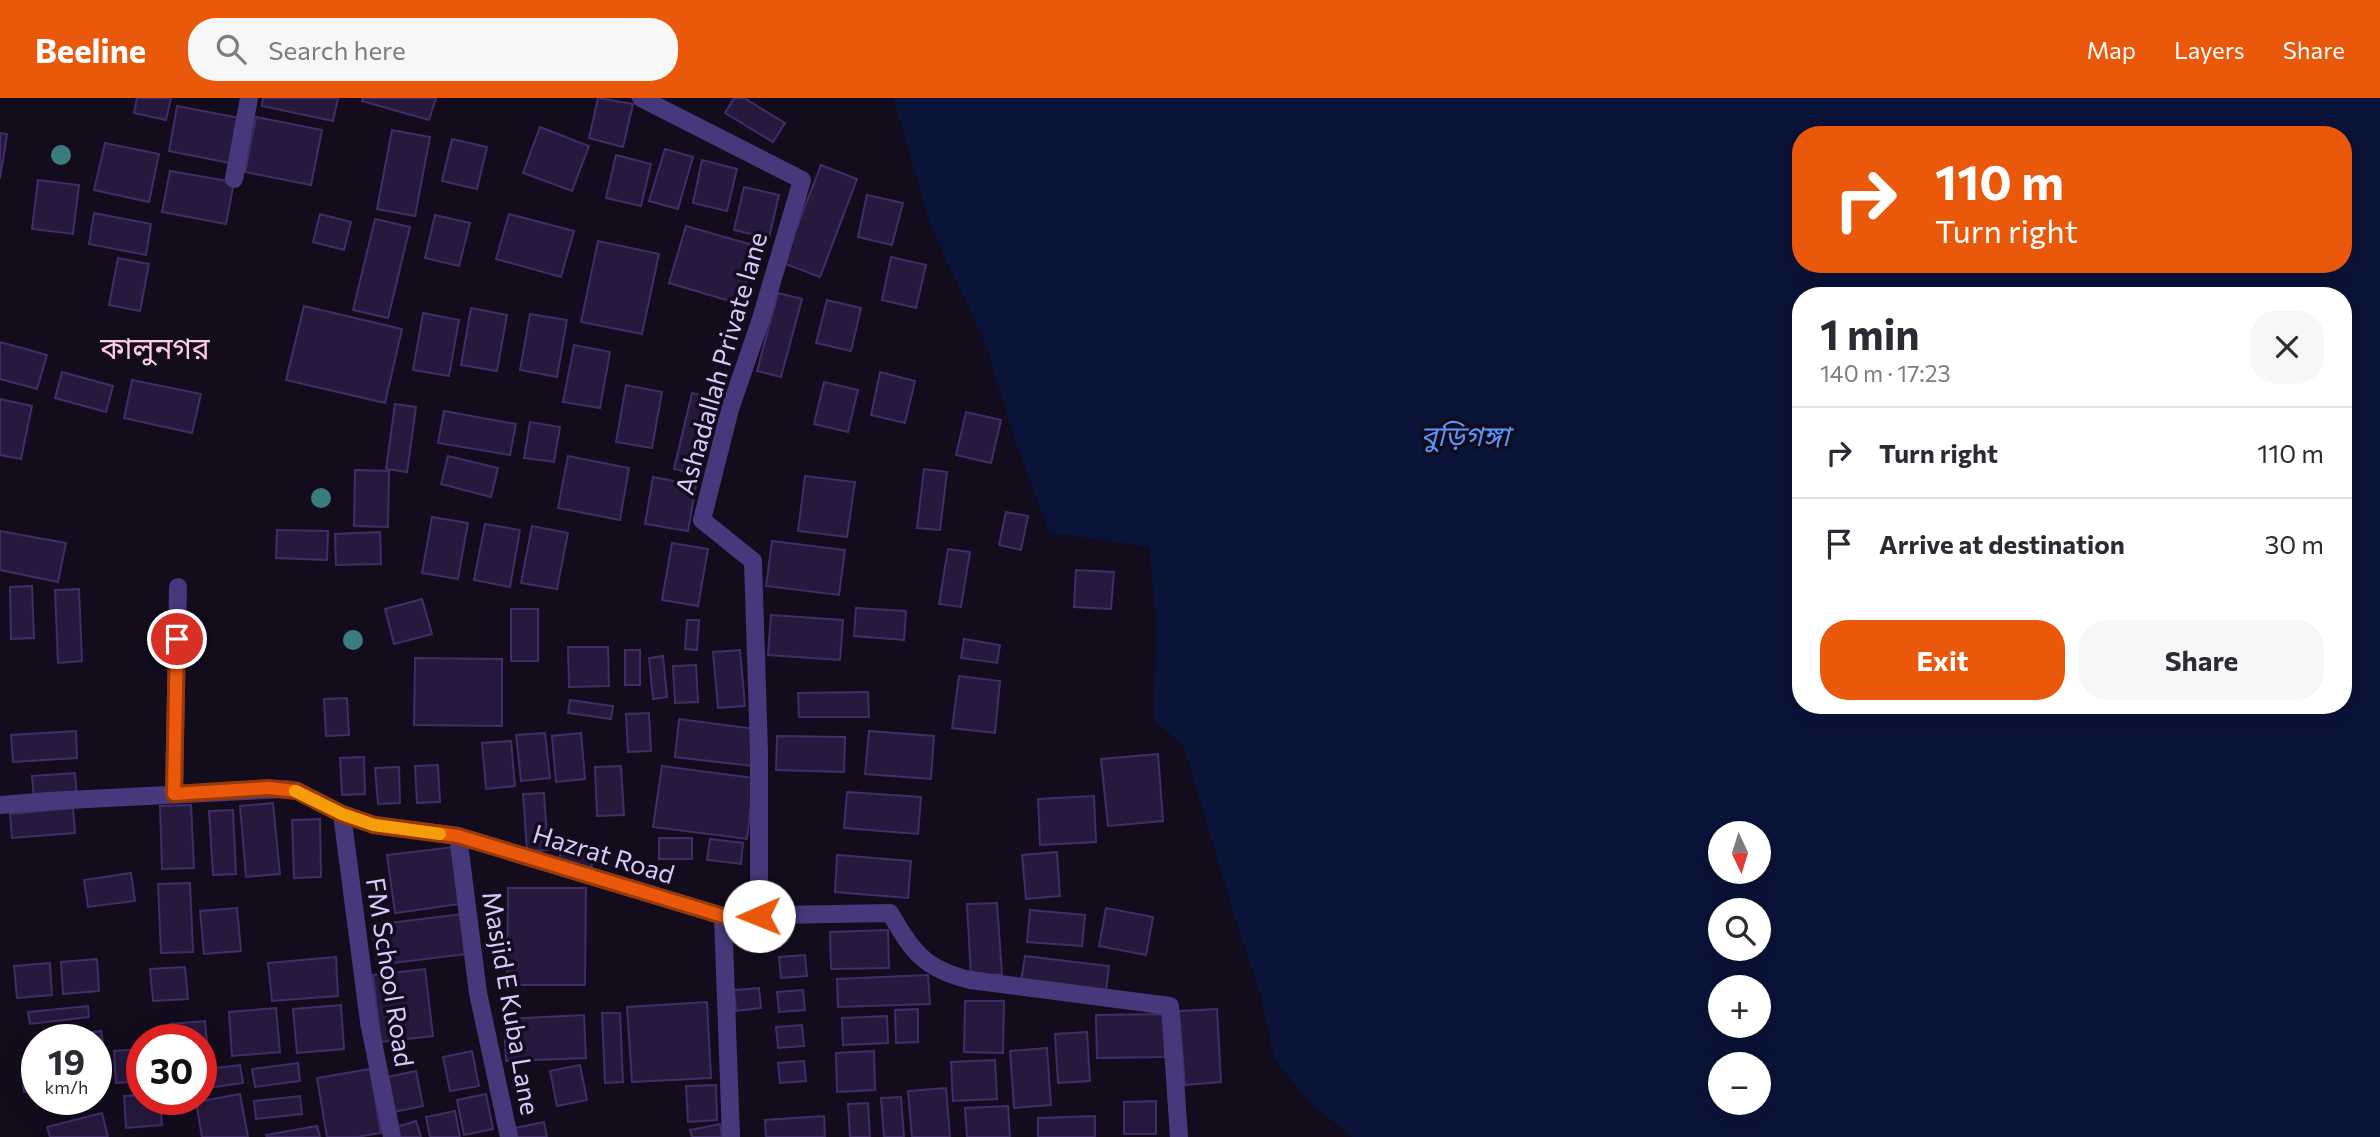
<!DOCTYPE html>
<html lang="en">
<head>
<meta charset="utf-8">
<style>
	:root { --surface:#fff; --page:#f7f7f7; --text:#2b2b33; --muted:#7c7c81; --line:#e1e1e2; --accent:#ea580c }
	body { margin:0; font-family:Commissioner,"Noto Sans Bengali",sans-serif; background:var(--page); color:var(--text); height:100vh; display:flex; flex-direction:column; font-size:26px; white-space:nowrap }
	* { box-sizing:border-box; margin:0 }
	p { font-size:23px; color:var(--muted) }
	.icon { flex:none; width:38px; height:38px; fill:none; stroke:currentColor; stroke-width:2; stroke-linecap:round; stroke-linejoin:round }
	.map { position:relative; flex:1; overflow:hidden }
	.drawer { position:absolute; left:1792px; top:189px; width:560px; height:427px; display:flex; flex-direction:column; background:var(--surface); border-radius:28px; box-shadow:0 7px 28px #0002 }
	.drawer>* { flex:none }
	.hud { position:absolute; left:1792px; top:28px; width:560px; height:147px; border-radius:28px; box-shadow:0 7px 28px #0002; background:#ea580c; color:#fff; overflow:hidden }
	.needle { width:46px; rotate:176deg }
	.tools { position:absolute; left:1708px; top:723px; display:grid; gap:14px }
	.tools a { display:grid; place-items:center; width:63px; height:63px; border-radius:50%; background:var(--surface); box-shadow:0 7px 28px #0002; font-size:35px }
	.speed { position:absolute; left:21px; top:926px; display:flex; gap:14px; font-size:35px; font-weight:700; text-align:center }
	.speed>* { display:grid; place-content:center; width:91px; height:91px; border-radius:50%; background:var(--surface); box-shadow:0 7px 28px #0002; line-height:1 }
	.speed small { font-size:18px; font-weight:400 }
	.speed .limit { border:10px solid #d22; background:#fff; color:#111 }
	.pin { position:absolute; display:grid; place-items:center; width:60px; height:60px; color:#fff; margin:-30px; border:4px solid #fff; border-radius:50%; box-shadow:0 2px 7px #0007 }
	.me { position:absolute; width:77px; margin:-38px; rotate:269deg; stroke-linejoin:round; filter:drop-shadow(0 0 5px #0008) }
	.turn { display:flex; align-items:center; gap:24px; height:147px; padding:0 28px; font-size:32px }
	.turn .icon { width:91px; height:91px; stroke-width:2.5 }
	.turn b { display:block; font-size:49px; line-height:60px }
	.round { display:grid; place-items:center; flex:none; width:74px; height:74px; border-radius:28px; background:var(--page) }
	.headline { display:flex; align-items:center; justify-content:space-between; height:119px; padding:0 28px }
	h1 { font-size:42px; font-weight:700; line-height:52px }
	.cta { display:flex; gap:14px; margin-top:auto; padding:14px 28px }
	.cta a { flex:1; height:80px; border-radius:28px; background:var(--accent); color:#fff; font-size:28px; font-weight:700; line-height:80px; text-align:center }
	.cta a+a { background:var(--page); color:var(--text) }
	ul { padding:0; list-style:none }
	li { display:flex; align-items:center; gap:21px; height:91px; padding:0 28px; border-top:2px solid var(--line) }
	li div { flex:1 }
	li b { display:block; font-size:26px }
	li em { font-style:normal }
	header { display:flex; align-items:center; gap:42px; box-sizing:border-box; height:98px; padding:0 35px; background:var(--accent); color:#fff }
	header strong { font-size:33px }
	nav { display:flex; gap:38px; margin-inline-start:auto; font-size:24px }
	.search { width:490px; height:63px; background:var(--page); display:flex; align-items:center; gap:18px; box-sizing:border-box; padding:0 24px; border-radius:28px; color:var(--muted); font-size:26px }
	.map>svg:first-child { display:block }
	.water { fill:#0a1338; fill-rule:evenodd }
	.building { fill:#26193d; stroke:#422c68; stroke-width:2 }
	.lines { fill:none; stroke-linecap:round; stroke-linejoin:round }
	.minor { stroke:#46387a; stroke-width:18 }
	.tree { fill:#397d7f }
	.route-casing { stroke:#983908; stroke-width:18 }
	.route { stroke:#ea580c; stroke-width:12 }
	.slow { stroke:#f59e0b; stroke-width:12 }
	.labels { text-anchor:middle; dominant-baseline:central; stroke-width:7; stroke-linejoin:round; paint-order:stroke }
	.street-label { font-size:26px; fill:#d8cafd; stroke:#120c1d }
	.water-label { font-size:28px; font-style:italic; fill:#5b95fa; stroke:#120c1d }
	.quarter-label { font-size:30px; fill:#fdcce3; stroke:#120c1d }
</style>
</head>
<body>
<header>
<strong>Beeline</strong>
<div class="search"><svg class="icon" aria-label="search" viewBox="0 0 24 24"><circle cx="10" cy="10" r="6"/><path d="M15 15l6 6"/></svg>Search here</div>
<nav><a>Map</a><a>Layers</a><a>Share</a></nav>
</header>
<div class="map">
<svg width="2380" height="1039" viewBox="0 0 2380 1039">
	<rect width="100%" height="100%" fill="#120c1d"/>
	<path class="water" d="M893,0h1487v1039h-1028l-43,-35 -35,-43 -14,-67 -28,-83 -48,-162 -30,-27 2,-99 -7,-74 -100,-15 -36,-97 -27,-90 -55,-118zM1801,37h542v129h-542zM1801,198h542v409h-542zM1720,735h39v39h-39zM1720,812h39v38h-39zM1720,889h39v39h-39zM1759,966v38h-39v-38z"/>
	<g class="building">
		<path d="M137,0h34l-5,22 -32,-7z"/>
		<path d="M263,0h75l-5,23 -71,-15z"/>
		<path d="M363,0h73l-7,22 -67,-19z"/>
		<path d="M598,0l35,6 -10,43 -34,-9z"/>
		<path d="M734,0h10l41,25 -12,19 -48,-29z"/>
		<path d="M177,8l63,12 -10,45 -61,-12z"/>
		<path d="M256,19l66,13 -11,55 -66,-13z"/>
		<path d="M540,29l49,19 -17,45 -49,-18z"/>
		<path d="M392,32l38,7 -15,79 -38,-7z"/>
		<path d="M0,35l7,1 -7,45z"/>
		<path d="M452,41l35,8 -10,42 -35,-8z"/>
		<path d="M105,45l54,11 -10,48 -55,-12z"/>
		<path d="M665,51l28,8 -15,52 -29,-8z"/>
		<path d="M616,57l35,9 -10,42 -35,-8z"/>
		<path d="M702,62l35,9 -10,42 -34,-8z"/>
		<path d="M821,67l36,14 -37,98 -37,-14z"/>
		<path d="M170,73l64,11 -8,42 -64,-12z"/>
		<path d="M38,82l41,5 -6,49 -41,-5z"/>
		<path d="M744,89l35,8 -10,43 -35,-8z"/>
		<path d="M867,97l36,8 -11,42 -34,-8z"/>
		<path d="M94,115l57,11 -5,31 -57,-11z"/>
		<path d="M320,116l31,8 -7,28 -31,-8z"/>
		<path d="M509,116l65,17 -13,46 -65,-18z"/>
		<path d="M435,117l35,8 -11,43 -34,-8z"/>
		<path d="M375,121l35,8 -22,91 -35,-8z"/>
		<path d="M686,128l70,20 -16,58 -71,-21z"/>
		<path d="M598,143l61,13 -17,80 -61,-12z"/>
		<path d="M891,159l35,8 -10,43 -34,-8z"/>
		<path d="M118,160l31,6 -9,47 -31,-6z"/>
		<path d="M778,195l24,6 -21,78 -24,-6z"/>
		<path d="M827,202l34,8 -10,43 -35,-8z"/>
		<path d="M304,208l98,23 -17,74 -99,-23z"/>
		<path d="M471,210l36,7 -10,56 -36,-6z"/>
		<path d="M423,215l36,7 -10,56 -36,-6z"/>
		<path d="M530,216l37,6 -10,57 -37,-7z"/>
		<path d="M0,244l47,13 -10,34 -37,-10z"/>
		<path d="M574,247l36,7 -10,56 -37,-6z"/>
		<path d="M62,274l51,14 -7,26 -51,-14z"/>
		<path d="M880,274l35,9 -10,42 -34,-8z"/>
		<path d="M132,282l69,14 -9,39 -68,-15z"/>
		<path d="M824,284l34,8 -10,42 -34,-8z"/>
		<path d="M626,287l36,7 -10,56 -36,-6z"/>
		<path d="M692,295l27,6 -19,76 -26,-6z"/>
		<path d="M0,301l32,7 -11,53 -21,-4z"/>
		<path d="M395,306l21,3 -9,65 -21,-3z"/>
		<path d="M444,313l72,13 -6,31 -72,-12z"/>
		<path d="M966,314l35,8 -10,43 -35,-8z"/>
		<path d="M530,324l30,5 -6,35 -30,-4z"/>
		<path d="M448,358l50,12 -7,29 -50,-13z"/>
		<path d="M568,358l61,12 -9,52 -62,-12z"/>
		<path d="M924,371l23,3 -7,58 -23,-2z"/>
		<path d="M355,372l34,1 -1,56 -34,-1z"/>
		<path d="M805,378l50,6 -8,55 -49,-6z"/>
		<path d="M653,379l43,8 -8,46 -43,-7z"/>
		<path d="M1006,414l22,4 -7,34 -22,-5z"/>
		<path d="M432,419l36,6 -10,56 -36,-6z"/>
		<path d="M485,426l35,6 -10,57 -36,-7z"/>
		<path d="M532,428l36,7 -11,56 -36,-6z"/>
		<path d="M277,432l51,1 -1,29 -51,-2z"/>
		<path d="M0,433l66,12 -8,39 -58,-12z"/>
		<path d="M380,434l1,32 -45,1 -1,-31z"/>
		<path d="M772,443l73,9 -6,45 -73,-9z"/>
		<path d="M672,445l36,6 -10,57 -36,-6z"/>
		<path d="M948,451l22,3 -9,55 -22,-3z"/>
		<path d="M1076,472l38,2 -3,37 -37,-2z"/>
		<path d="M32,488l2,52 -23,1 -1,-52z"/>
		<path d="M79,491l3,72 -24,2 -3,-73z"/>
		<path d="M422,501l10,35 -38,10 -9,-35z"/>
		<path d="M856,510l50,3 -2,29 -50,-4z"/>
		<rect x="511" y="511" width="27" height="52"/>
		<path d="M771,517l72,5 -3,40 -72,-5z"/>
		<path d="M687,522h12l-2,30 -12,-1z"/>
		<path d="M964,541l36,6 -3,18 -36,-5z"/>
		<path d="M568,549h40l1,39 -40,1z"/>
		<rect x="625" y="552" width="15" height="35"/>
		<path d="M740,552l5,56 -27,2 -5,-56z"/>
		<path d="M663,558l4,41 -14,2 -4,-41z"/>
		<path d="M415,560l87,1v67l-88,-1z"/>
		<path d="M696,567l2,37 -23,1 -2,-37z"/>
		<path d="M959,578l41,5 -5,52 -43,-5z"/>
		<path d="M868,594l1,25h-70l-1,-24z"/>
		<path d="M347,600l2,37 -23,1 -2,-37z"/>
		<path d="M570,602l43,6 -2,13 -43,-6z"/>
		<path d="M649,615l2,38 -23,1 -2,-38z"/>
		<path d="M679,621l77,10 -4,37 -77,-9z"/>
		<path d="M76,633l1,27 -64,4 -2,-27z"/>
		<path d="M869,633l65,5 -3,43 -66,-5z"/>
		<path d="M545,635l5,45 -29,3 -5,-46z"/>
		<path d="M581,635l4,46 -29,3 -4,-46z"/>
		<path d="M777,638l68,1 -1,35 -68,-2z"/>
		<path d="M511,643l4,45 -29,3 -4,-46z"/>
		<path d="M1158,656l5,67 -55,5 -7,-67z"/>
		<path d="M364,659l1,37 -23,1 -2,-37z"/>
		<path d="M438,667l2,37 -23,1 -2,-37z"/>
		<path d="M621,668l3,49 -27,1 -2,-49z"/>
		<path d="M662,668l92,12 -7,61 -94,-12z"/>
		<path d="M399,669l1,36 -22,1 -3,-36z"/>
		<path d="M75,675l2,23 -43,3 -2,-23z"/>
		<path d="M847,694l74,5 -3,37 -74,-6z"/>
		<path d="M544,695l4,57 -21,1 -4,-57z"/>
		<path d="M1094,698l2,46 -56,3 -2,-46z"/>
		<path d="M273,705l7,71 -34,3 -6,-71z"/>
		<path d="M191,707l3,63 -32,1 -2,-63z"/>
		<path d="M73,710l2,25 -63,5 -2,-24z"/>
		<path d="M233,712l3,64 -23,1 -4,-64z"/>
		<path d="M320,721l1,58 -27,1 -2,-58z"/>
		<rect x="659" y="740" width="33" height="21"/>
		<path d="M710,741l33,4 -2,21 -34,-4z"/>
		<path d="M563,743l33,8 -5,19 -32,-8z"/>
		<path d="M453,749l7,57 -65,9 -8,-58z"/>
		<path d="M1057,754l3,44 -34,3 -4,-44z"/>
		<path d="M837,757l74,6 -3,37 -73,-6z"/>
		<path d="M131,775l4,28 -47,6 -4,-27z"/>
		<path d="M190,785l3,69 -32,1 -3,-69z"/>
		<path d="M508,790h78l-1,97h-78z"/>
		<path d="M997,805l5,71 -31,3 -4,-73z"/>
		<path d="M237,810l4,43 -37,3 -4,-43z"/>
		<path d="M1106,810l47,9 -7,38 -47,-9z"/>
		<path d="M1030,812l55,5 -3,31 -55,-4z"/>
		<path d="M462,816l5,40 -90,11 -5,-40z"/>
		<path d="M888,832l1,38 -58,1 -1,-37z"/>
		<path d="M805,857l2,21 -26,2 -2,-21z"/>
		<path d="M1025,858l84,10 -3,25 -85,-10z"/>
		<path d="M336,859l2,39 -66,5 -4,-38z"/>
		<path d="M97,861l2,32 -36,3 -2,-32z"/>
		<path d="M50,865l2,32 -35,3 -3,-32z"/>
		<path d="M185,869l3,32 -35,2 -3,-32z"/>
		<path d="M425,871l8,67 -52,6 -8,-67z"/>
		<path d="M928,877l2,29 -92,3 -1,-28z"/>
		<path d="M759,890l2,20 -25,3 -2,-21z"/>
		<path d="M803,892l2,20 -26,2 -2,-20z"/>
		<path d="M965,903h39l-1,52 -39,-1z"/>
		<path d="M707,904l4,76 -79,4 -5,-75z"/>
		<path d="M341,907l3,44 -47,4 -4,-44z"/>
		<path d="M88,908l1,11 -59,7 -2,-12z"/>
		<path d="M276,910l4,44 -48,4 -3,-44z"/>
		<path d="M918,911v33l-22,1 -1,-33z"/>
		<path d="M1217,911l4,73 -36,3 -6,-74z"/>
		<path d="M602,915h18l3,69 -18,1z"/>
		<path d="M1164,916l1,43 -68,1 -1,-43z"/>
		<path d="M584,917l2,43 -80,3 -2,-42z"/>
		<path d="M887,918l1,27 -45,2 -1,-27z"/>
		<path d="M205,923l3,32 -7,1v-14h-30l-1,-16z"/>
		<path d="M802,927l2,21 -26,2 -2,-21z"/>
		<path d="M101,933l8,47 -13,3v-41l-39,-2z"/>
		<path d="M1087,934l3,49 -32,2 -3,-49z"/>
		<path d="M1047,950l4,57 -37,3 -4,-57z"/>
		<path d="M142,951v32l-26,2 -2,-32z"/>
		<path d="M472,953l7,35 -29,5 -7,-34z"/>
		<path d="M874,953l1,39 -38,2 -1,-39z"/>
		<path d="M37,961v32l-13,1 -2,-32z"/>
		<path d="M995,962l2,39 -44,2 -2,-39z"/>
		<path d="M804,963l2,20 -26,2 -2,-20z"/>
		<path d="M298,965l2,18 -45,6 -3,-18z"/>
		<path d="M240,967l3,18 -42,6v-19z"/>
		<path d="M580,967l7,35 -30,6 -7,-35z"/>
		<path d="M370,971l11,64 -25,4h-29l-10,-59z"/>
		<path d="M416,973l7,35 -29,6 -7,-35z"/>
		<path d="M716,987l1,35 -29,2 -2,-36z"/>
		<path d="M946,990l4,49h-38l-4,-46z"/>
		<path d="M240,996l8,43h-46l-6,-35z"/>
		<path d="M486,996l7,35 -29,6 -7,-35z"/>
		<path d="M142,997v4h18l2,26 -36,3 -2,-32z"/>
		<path d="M300,998l2,18 -46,5 -2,-18z"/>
		<path d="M901,999l3,40h-20l-3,-39z"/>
		<path d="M1156,1003v33h-32v-32z"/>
		<path d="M868,1005l2,34h-20l-2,-33z"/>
		<path d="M1008,1008l2,31h-43l-2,-29z"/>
		<path d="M455,1013l5,26h-30l-4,-20z"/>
		<path d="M102,1015l6,24h-58l-3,-10z"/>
		<path d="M824,1018l1,21h-59l-1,-17z"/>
		<path d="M1095,1018v21h-57v-19z"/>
		<path d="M416,1023l5,16h-22l-3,-10z"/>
		<path d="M544,1024l3,15h-30l-2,-9z"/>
		<path d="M720,1026l2,13h-30l-2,-7z"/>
		<path d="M317,1028l3,11h-53l-1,-2z"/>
	</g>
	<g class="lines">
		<g class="minor">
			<path d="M641,0l161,82 -42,142 -30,87 -28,111 51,41 6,191v164"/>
			<path d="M234,81l15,-81"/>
			<path d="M174,696l4,-207"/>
			<path d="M0,707l49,-4 236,-12 12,2 45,23 32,11 84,11 265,80 167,-3c23,39 34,56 80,67l200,26 9,131"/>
			<path d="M342,716l27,208 23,115"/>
			<path d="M458,738l20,157 31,144"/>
			<path d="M723,818l8,221"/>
		</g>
	</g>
	<g class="tree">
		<circle cx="61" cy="57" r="10"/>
		<circle cx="321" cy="400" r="10"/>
		<circle cx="353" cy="542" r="10"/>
	</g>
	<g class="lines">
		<g class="route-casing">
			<path id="route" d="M177,541l-3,155 94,-6 29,3 45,23 32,11 84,11 265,80h36"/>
		</g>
		<use href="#route" class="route"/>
		<path class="slow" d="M295,693l47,23 32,11 66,9"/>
	</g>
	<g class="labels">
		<g class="street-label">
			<text transform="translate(720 265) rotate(-74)">Ashadallah Private lane</text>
			<text transform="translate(604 755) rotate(17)">Hazrat Road</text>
			<text transform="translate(391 874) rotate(81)">FM School Road</text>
			<text transform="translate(512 905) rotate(80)">Masjid E Kuba Lane</text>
		</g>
		<g class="water-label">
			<text x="1465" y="337">বুড়িগঙ্গা</text>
		</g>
		<g class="quarter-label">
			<text x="155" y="248">কালুনগর</text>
		</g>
	</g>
</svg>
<div class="tools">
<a><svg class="needle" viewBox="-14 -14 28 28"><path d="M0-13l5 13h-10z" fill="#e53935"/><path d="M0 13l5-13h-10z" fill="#7c7c81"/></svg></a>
<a><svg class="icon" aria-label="search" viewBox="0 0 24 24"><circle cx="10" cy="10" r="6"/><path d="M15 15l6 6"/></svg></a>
<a>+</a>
<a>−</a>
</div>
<div class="speed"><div>19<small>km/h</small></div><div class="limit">30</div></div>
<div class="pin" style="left:177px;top:541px;background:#d93025"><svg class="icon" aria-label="arrive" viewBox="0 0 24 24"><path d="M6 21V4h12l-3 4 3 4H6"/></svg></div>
<svg class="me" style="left:759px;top:818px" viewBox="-20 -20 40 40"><circle r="19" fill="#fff"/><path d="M0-13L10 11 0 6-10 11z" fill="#ea580c"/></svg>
<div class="hud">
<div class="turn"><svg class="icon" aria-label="right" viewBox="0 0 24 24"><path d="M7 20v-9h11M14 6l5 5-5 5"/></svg><div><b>110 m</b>Turn right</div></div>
</div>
<section class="drawer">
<div class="headline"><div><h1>1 min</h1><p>140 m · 17:23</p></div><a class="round"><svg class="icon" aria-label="close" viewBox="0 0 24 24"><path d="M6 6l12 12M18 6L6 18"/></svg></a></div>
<ul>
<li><svg class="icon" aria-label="right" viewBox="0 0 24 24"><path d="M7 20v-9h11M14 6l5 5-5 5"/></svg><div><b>Turn right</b></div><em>110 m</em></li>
<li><svg class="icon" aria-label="arrive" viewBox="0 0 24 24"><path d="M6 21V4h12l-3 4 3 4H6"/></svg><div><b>Arrive at destination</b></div><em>30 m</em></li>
</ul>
<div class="cta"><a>Exit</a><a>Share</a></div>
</section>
</div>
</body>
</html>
